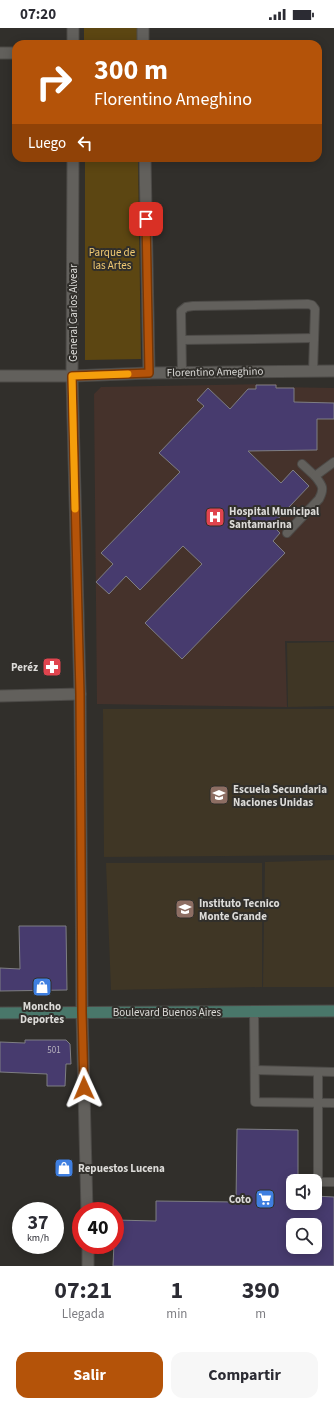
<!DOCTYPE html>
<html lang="es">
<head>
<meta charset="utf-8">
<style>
	:root { --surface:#fff; --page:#f7f7f7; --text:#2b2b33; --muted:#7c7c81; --accent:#b45309 }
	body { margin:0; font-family:"Source Sans 3",sans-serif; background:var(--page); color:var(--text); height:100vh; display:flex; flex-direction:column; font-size:15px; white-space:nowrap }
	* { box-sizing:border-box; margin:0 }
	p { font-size:13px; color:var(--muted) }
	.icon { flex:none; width:22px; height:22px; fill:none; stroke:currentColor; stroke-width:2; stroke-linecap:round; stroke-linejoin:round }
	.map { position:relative; height:1238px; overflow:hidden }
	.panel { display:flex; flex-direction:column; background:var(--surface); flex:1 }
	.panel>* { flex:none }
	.hud { position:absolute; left:12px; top:12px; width:310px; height:122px; border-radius:12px; box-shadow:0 2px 10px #0003; background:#b45309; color:#fff; overflow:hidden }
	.buttons { position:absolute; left:286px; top:1146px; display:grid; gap:8px }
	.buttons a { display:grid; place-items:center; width:36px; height:36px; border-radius:8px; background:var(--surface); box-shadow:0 2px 10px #0003; font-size:20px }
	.speed { position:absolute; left:12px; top:1174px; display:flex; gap:8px; font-size:20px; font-weight:700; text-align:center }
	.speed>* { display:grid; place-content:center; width:52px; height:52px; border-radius:50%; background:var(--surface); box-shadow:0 2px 10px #0003; line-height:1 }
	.speed small { font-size:10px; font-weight:400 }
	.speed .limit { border:6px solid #d22; background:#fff; color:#111 }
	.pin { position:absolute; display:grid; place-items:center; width:34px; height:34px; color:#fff; margin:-17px; border-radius:8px; box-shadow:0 2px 6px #0006 }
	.me { position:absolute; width:44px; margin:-22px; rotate:359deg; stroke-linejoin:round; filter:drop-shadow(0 0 3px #0008) }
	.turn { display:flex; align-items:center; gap:14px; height:84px; padding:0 16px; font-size:18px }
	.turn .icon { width:52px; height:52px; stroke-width:2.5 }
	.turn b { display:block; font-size:28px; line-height:34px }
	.then { display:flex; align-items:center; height:38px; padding:0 16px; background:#0003; gap:8px; font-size:15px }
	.eta { display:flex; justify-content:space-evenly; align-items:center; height:68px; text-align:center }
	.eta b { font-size:24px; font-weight:700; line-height:28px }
	.primary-button { display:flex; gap:8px; margin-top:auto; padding:8px 16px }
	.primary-button a { flex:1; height:46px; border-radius:12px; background:var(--accent); color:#fff; font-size:16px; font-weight:700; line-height:46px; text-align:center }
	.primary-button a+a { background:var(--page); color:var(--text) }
	.status { display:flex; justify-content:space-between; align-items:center; height:28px; padding:0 20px; background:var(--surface); direction:ltr }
	.status svg { height:11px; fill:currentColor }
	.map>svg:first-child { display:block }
	.education { fill:#3f3625 }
	.medical { fill:#45322b }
	.green { fill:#5c4612 }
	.building { fill:#473b6e; stroke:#7e7e83; fill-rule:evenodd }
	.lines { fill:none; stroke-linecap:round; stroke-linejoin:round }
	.service-casing { stroke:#4c4a47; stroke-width:10 }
	.minor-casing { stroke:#4c4a47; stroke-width:13 }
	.tertiary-casing { stroke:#4c4a47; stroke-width:13 }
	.secondary-casing { stroke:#4c4a47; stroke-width:13 }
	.service { stroke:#62605c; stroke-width:8 }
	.minor { stroke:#62605c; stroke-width:11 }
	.tertiary { stroke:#62605c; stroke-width:11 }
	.secondary { stroke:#49776a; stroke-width:11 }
	.route-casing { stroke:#753606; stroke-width:10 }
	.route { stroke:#b45309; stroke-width:7 }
	.slow { stroke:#f59e0b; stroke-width:7 }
	.labels { text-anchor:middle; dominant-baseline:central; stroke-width:4; stroke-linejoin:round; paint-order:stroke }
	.number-label { font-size:9px; fill:#b7b3be }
	.park-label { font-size:11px; fill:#f1ca72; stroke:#312f2b }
	.street-label { font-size:11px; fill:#dcdbd8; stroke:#312f2b }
	.poi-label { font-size:11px; font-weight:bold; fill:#dcdbd8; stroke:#312f2b; text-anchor:start }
</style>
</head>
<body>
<div class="status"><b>07:20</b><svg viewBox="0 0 49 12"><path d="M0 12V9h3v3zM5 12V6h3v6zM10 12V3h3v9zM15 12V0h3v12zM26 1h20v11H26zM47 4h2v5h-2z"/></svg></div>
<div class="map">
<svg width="334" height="1238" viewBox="0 0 334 1238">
	<rect width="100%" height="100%" fill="#312f2b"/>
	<g class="education">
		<path d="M334,614v64l-46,1 -1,-64z"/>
		<path d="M103,681h231v146l-230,2z"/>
		<path d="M334,832v127h-71l2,-125z"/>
		<path d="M106,835h156v124l-151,3z"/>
	</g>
	<path class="medical" d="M277,356v3l57,1v253h-49l2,66 -190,-3 -3,-310 7,-7z"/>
	<g class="green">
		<rect x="84" y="0" width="53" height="16"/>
		<path d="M85,130h53l3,201 -56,1z"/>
	</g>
	<g class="building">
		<path d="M256,357h20v3h18v14l40,1v16h-17v31l-69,1 33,32 12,-13 16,16 -37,39 8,8 -7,8 12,12 -103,106 -37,-36 57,-59 -19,-18 -43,44 -14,-14 -17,18 -13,-12 17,-18 -12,-11 79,-81 -21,-19 45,-47 -7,-6 11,-12 22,21 18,-20h8z"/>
		<path d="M19,898h47l1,64 -67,1v-23l20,1z"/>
		<path d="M25,1012h41l4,4 1,20h-5l-1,22h-18v-12l-47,-2v-30l25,1z"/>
		<path d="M237,1101l61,1v51h-5v22h22v-7l19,1v69h-221l2,-46 41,1v-20l80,1zM293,1197h22v22h-22z"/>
	</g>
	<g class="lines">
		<g class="service-casing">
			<g id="service">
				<path d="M182,312l132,-2"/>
				<path d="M182,345l-1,-62 5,-4 7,-1 115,-2 4,1 3,4 -2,62"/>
				<path d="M302,436l13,12"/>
				<path d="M287,505l32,-34c6,-11 3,-14 -4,-23l19,-14"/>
				<path d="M254,983l1,91 79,1"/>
				<path d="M255,1042l79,2"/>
				<path d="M318,1044v110h16"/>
			</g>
		</g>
		<g class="minor-casing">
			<g id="minor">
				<path d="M143,0v16"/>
				<path d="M0,25h16"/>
				<path d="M145,130l4,215"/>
				<path d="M0,348h72l77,-3 185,-2"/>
				<path d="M0,668l80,-2"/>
			</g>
		</g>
		<g class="tertiary-casing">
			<g id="tertiary">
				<path d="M73,0v16"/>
				<path d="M73,130l-1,218 8,318 2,318 5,199"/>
				<path d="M88,1217v21"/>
			</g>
		</g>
		<g class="secondary-casing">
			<path id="secondary" d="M0,985l334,-2"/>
		</g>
		<use href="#service" class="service"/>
		<use href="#minor" class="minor"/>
		<use href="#tertiary" class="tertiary"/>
		<use href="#secondary" class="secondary"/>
	</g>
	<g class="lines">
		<g class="route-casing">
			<path id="route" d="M84,1060l-2,-76 -2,-318 -8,-318 77,-3 -3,-154"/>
		</g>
		<use href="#route" class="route"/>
		<path class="slow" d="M75,481l-3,-133 56,-2"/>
	</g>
	<defs>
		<g id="hospital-square" transform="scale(1)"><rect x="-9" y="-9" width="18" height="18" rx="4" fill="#e0444e" stroke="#312f2b"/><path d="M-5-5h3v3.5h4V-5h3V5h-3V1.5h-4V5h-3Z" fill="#fff"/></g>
		<g id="pharmacy-square" transform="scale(1)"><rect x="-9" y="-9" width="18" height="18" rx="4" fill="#e0444e" stroke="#312f2b"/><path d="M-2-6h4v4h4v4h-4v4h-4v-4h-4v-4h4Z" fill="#fff"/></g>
		<g id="school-square" transform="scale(1)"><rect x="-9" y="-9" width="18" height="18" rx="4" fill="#8d6e63" stroke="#312f2b"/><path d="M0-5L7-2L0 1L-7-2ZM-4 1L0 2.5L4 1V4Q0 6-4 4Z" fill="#fff"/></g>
		<g id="shop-square" transform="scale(1)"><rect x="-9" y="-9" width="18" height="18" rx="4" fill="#3f7fe0" stroke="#312f2b"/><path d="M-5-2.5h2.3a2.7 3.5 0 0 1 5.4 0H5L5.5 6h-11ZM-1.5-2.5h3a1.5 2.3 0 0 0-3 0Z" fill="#fff"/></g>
		<g id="supermarket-square" transform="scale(1)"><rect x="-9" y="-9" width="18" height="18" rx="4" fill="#3f7fe0" stroke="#312f2b"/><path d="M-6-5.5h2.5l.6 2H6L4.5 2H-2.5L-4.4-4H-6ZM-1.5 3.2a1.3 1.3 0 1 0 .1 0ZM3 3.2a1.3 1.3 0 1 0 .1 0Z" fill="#fff"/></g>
	</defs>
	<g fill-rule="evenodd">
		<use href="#hospital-square" x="215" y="489"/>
		<use href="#pharmacy-square" x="52" y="639"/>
		<use href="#school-square" x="219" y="767"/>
		<use href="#school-square" x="185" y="881"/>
		<use href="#shop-square" x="42" y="959"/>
		<use href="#shop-square" x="64" y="1140"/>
		<use href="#supermarket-square" x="265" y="1171"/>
	</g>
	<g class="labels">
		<g class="number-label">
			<text x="54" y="1022">501</text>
		</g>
		<g class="park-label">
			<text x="112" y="224">Parque de<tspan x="112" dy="13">las Artes</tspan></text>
		</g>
		<g class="street-label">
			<text transform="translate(73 285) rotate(-90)">General Carlos Alvear</text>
			<text transform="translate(215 344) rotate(-1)">Florentino Ameghino</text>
			<text x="167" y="984">Boulevard Buenos Aires</text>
		</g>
		<g class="poi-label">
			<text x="229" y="483">Hospital Municipal<tspan x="229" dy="13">Santamarina</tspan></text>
			<text x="38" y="639" text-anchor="end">Peréz</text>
			<text x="233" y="761">Escuela Secundaria<tspan x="233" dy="13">Naciones Unidas</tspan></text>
			<text x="199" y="875">Instituto Tecnico<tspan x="199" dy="13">Monte Grande</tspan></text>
			<text x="42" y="978" text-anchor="middle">Moncho<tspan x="42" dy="13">Deportes</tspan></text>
			<text x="78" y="1140">Repuestos Lucena</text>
			<text x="251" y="1171" text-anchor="end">Coto</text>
		</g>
	</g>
</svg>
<div class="buttons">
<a><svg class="icon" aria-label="sound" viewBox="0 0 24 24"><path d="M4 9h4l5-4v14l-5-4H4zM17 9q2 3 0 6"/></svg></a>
<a><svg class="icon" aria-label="search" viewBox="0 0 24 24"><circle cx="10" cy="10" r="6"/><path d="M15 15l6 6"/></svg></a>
</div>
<div class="speed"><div>37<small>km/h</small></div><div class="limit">40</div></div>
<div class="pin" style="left:146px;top:191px;background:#d93025"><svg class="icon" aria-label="arrive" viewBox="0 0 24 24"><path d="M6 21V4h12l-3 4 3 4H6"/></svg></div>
<svg class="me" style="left:84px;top:1060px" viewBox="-20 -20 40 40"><path d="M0-17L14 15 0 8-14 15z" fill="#b45309" stroke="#fff" stroke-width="4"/></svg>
<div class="hud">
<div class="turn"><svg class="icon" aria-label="right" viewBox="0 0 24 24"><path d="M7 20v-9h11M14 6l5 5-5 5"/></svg><div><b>300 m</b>Florentino Ameghino</div></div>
<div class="then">Luego<svg class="icon" aria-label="left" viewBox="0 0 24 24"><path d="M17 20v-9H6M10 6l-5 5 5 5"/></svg></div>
</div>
</div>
<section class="panel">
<div class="eta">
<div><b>07:21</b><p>Llegada</p></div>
<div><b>1</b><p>min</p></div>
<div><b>390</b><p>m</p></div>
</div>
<div class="primary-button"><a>Salir</a><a>Compartir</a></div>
</section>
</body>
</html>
